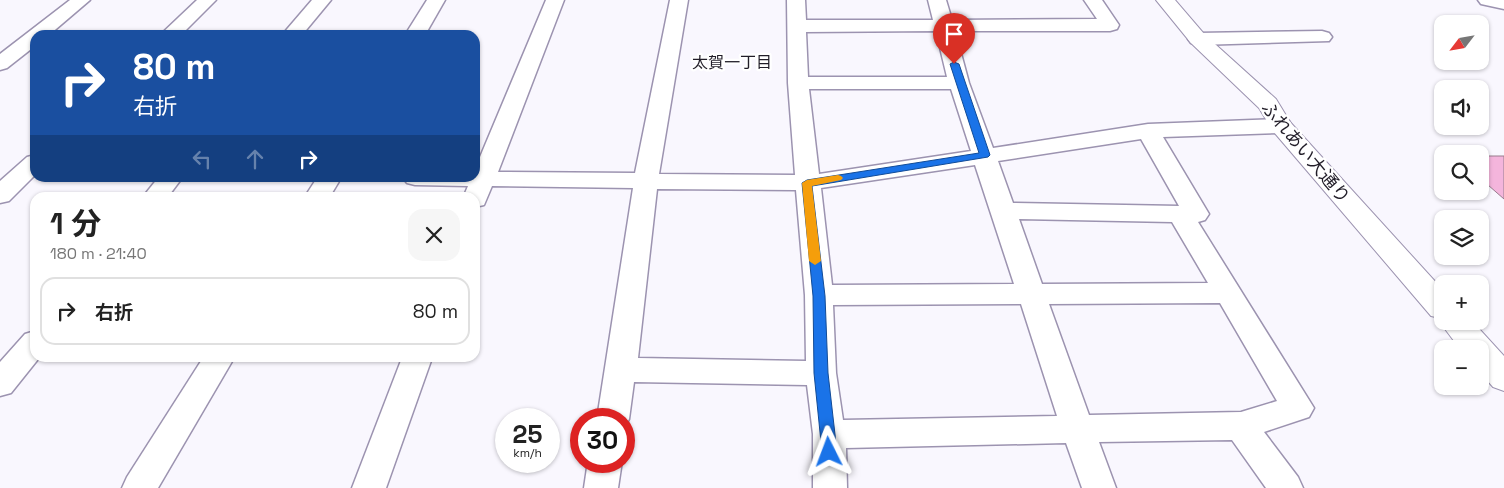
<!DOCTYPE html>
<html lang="ja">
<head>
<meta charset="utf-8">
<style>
	:root { --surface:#fff; --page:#f6f6f6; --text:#222; --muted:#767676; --line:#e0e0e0 }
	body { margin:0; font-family:"Space Grotesk","Noto Sans JP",sans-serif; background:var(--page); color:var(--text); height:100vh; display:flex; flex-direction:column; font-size:19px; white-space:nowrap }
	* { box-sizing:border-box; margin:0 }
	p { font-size:16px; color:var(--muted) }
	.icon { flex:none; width:28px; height:28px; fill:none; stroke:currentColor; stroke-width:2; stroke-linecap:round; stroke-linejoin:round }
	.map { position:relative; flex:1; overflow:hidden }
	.details { position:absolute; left:30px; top:192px; width:450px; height:170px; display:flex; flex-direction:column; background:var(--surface); border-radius:15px; box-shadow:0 1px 4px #0004 }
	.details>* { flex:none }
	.top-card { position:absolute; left:30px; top:30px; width:450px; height:152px; border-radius:15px; box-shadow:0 1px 4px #0004; background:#1a4fa0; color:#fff; overflow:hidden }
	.needle { width:32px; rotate:239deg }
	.controls { position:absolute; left:1434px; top:15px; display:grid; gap:10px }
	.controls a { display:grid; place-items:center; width:55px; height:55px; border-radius:10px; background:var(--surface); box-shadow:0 1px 4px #0004; font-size:25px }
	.speed { position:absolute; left:495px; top:408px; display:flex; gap:10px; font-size:25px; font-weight:700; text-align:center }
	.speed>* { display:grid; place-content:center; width:65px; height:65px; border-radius:50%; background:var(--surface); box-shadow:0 1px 4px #0004; line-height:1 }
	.speed small { font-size:12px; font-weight:400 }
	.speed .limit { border:8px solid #d22; background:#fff; color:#111 }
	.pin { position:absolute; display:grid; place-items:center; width:42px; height:42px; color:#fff; margin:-51px -21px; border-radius:50% 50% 50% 0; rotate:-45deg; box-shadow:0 0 5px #0007 }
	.pin .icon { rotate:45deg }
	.me { position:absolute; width:55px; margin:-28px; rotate:357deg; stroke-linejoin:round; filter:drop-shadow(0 0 4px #0008) }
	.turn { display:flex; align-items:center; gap:18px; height:105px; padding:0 20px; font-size:22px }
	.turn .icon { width:65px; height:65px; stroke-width:2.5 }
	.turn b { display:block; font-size:35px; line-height:42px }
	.lanes { display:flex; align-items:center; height:48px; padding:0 20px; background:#0003; justify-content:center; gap:25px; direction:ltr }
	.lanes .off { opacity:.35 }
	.round { display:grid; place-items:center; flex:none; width:52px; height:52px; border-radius:15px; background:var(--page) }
	.summary { display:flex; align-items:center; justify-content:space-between; height:85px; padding:0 20px }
	h1 { font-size:30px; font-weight:700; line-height:38px }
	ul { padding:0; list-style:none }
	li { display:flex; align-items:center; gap:15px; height:68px; margin:0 10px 8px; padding:0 10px; border:2px solid var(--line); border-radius:15px }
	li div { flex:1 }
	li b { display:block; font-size:19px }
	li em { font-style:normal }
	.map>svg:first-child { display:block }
	.building { fill:#f4b5dc; stroke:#987c8d }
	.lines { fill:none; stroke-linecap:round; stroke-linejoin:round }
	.street-casing { stroke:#9c93b0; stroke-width:3 }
	.secondary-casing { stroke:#9c93b0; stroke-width:2 }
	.street { fill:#fff; fill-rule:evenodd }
	.secondary { fill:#fff; fill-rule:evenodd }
	.route { fill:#1a73e8; stroke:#114b97 }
	.slow { fill:#f59e0b }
	.labels { text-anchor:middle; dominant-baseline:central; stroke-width:4.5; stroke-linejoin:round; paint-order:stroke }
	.far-neighbourhood-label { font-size:16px; fill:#211d28; stroke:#fff }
	.street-label { font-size:18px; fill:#211d28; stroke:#fff }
</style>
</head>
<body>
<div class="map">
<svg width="1504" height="488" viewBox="0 0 1504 488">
	<rect width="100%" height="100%" fill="#f9f7fe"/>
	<path class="building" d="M1480,156h24v43l-24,-21z"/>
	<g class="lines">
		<g class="street-casing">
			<g id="street">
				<path d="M70,0h20l-41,35h-14v11l-28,22 -7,2v-16z"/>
				<path d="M197,0h19l-35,35h-21z"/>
				<path d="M312,0h19l-29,35h-20z"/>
				<path d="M427,0h18l-20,35h-20z"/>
				<path d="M546,0h18l-66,172 137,1 35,-173h18l-29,174 136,1 -7,-92 -1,-83h18l1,20h127l-5,-20h18l6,20 145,-1 -13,-19h18l17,25 -2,4 -7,2h-155l14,52 24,65 155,-24 133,-5 8,2 3,5 -3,5 -8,2 -118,4 46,77 -4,6 -7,2 116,186 -5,9 -45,15 34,45 5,11h-37l-34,-48 -133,2 17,46h-34l-16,-45 -220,5 1,40h-34v-54l-6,-49 -173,-3 -5,37 -5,10v-10h-27l36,-231 -141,-2 -8,19 -9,2v-9h-12l5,-12 -53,-1 -8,-2 -4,-5h72v-9zM936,31l11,46h-139l-2,-45zM809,89h142l20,62 -152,23zM1141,139l38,67 -166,-3 -15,-42zM975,165l39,119 -182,1 -11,-97zM657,189l139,1 9,105 1,66 -168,-3zM1019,219l153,3 36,61 -166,1zM1220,303l57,98 -36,11 -152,3 -40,-111zM1021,304l36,112 -214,4 -7,-47 -3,-68z"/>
				<path d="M1478,0h26v9l-23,-5z"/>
				<path d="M1322,31l7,2 3,4 -3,4 -131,4 -7,-2 -3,-4 3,-4 7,-2z"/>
				<path d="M35,155v20l-26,26 -9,2v-22l27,-24z"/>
				<path d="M158,178h24l-15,20h-25z"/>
				<path d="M317,178h24l-12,20h-25z"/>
				<path d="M35,331v27h4l-28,35 -11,3v-34l25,-28z"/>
				<path d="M203,358h31l-76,130h-36l5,-11z"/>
				<path d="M402,358h30l-46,130h-34z"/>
				<path d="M588,461h34l-4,27h-34z"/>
			</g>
		</g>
		<g class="secondary-casing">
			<path id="secondary" d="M1156,0h19l30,35 71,64 14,23 152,167v32h30l32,35v35l-11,-4 -13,-15v-23h-20l-21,-28 1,-3 -9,-2 -158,-185 -14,-23 -68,-65z"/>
		</g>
		<use href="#street" class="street"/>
		<use href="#secondary" class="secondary"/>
	</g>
	<path class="route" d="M954,62l5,2 31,91 -2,2 -176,29 13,110 3,77 9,79 -3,5 -5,1 -5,-1 -2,-5 -8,-79 -1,-77 -11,-113 5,-3 172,-27 -29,-89z"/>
	<path class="slow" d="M838,175l3,1 2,2 -2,2 -29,6 9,75 -6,4 -6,-4 -7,-78 5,-3z"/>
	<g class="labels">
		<g class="far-neighbourhood-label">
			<text x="732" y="62">太賀一丁目</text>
		</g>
		<g class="street-label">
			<text transform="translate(1306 152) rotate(50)">ふれあい大通り</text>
		</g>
	</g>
</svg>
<div class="controls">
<a><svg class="needle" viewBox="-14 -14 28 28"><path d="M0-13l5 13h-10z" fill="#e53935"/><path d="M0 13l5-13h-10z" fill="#767676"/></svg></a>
<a><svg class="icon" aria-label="sound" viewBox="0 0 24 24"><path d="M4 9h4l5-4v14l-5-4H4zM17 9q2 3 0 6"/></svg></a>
<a><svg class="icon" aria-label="search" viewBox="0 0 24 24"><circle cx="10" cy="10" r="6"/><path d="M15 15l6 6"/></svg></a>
<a><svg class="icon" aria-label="layers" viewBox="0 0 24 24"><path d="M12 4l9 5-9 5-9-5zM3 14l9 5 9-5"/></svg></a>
<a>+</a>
<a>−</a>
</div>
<div class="speed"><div>25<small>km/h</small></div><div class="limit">30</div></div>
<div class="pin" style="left:954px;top:64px;background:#d93025"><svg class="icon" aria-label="arrive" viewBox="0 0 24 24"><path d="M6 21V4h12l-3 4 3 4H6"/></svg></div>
<svg class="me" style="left:829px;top:452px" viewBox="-20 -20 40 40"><path d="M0-17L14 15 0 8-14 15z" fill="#1a73e8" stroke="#fff" stroke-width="4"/></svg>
<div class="top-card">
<div class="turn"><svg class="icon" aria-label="right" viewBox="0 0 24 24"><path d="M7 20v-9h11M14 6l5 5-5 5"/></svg><div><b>80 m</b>右折</div></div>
<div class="lanes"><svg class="icon off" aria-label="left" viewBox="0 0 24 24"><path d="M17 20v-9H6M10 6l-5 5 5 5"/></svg><svg class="icon off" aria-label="ahead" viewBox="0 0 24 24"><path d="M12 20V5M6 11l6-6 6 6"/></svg><svg class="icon" aria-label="right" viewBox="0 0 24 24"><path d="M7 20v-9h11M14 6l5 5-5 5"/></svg></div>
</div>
<section class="details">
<div class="summary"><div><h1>1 分</h1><p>180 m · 21:40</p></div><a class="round"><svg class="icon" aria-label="close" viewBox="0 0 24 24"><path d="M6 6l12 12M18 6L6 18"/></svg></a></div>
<ul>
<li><svg class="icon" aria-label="right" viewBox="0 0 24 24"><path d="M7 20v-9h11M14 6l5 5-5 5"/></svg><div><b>右折</b></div><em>80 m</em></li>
</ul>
</section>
</div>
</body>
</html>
